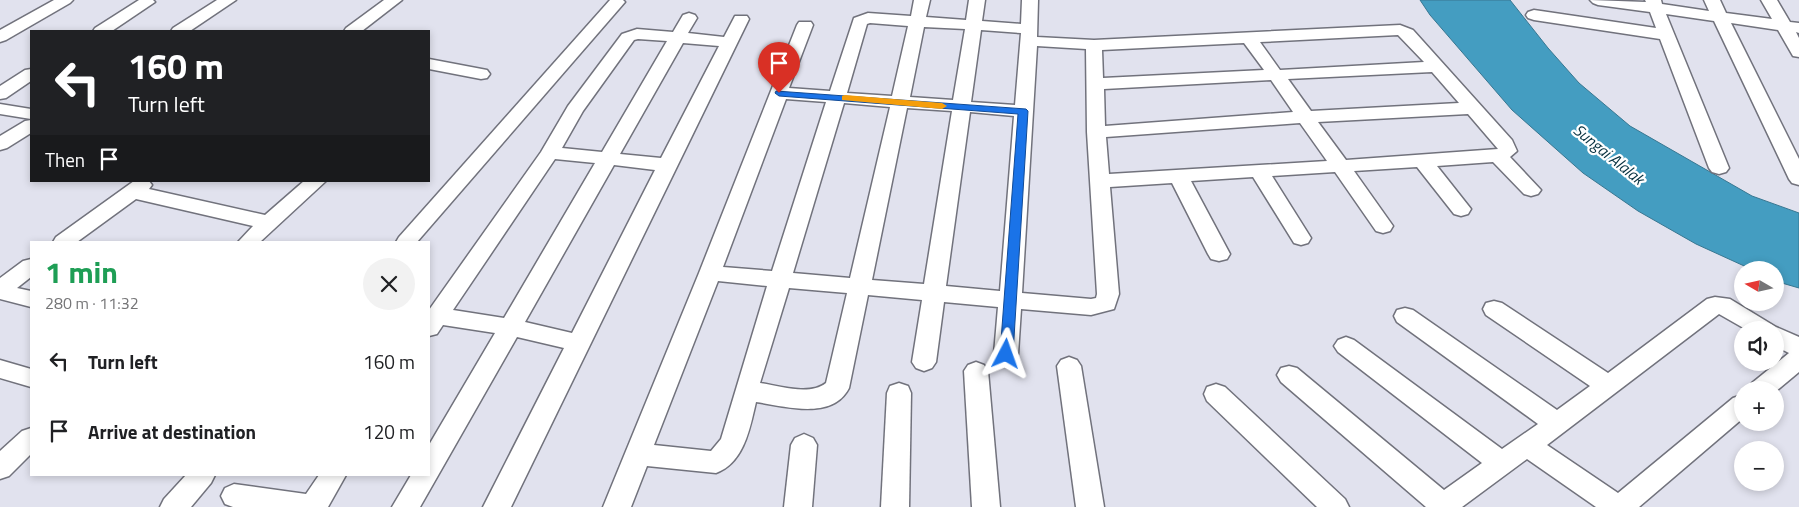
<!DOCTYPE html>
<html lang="en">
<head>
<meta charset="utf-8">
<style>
	:root { --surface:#fff; --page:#f2f2f2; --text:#202124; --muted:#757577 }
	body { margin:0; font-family:"Titillium Web",sans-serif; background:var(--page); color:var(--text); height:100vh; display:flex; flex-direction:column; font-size:19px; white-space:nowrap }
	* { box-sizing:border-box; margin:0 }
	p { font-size:16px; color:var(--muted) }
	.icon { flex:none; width:28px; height:28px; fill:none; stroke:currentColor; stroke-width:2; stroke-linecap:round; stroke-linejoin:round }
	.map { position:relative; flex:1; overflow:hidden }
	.side { position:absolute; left:30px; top:241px; width:400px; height:235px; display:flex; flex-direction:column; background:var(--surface); border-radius:0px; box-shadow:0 2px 8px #0003 }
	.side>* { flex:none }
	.banner { position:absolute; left:30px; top:30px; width:400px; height:152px; border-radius:0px; box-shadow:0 2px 8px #0003; background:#202124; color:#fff; overflow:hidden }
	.needle { width:32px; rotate:279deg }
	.fabs { position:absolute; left:1734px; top:261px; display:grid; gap:10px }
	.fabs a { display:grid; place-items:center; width:50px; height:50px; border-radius:50%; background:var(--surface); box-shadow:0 2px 8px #0003; font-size:25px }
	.pin { position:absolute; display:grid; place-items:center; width:42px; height:42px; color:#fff; margin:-51px -21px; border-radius:50% 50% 50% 0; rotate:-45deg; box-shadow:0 0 5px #0007 }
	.pin .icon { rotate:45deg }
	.me { position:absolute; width:55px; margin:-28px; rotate:4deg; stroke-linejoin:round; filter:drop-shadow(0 0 4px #0008) }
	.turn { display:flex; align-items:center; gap:18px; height:105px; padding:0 15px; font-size:22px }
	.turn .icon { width:65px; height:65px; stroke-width:2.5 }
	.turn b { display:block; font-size:35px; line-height:42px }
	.then { display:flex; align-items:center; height:48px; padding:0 15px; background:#0003; gap:10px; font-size:19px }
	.round { display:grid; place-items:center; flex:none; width:52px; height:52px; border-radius:26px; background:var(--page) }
	.summary { display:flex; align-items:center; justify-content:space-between; height:85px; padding:0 15px }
	h1 { font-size:30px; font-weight:700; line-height:38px; color:#1e9e55 }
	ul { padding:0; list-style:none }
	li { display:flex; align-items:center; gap:15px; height:70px; padding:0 15px }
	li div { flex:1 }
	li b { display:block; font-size:19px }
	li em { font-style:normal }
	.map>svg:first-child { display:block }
	.water { fill:#449dc1; stroke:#387791 }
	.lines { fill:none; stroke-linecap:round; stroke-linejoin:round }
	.minor-casing { stroke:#71727c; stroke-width:3 }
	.minor { fill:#fff; fill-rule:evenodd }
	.route { fill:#1a73e8; stroke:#114b97 }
	.slow { fill:#f59e0b }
	.labels { text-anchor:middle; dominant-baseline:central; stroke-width:4.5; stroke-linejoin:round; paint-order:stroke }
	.water-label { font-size:16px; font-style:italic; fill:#042f3e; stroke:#fff }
</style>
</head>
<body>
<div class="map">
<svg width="1799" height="507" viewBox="0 0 1799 507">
	<rect width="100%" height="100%" fill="#e1e2ee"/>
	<path class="water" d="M1420,0h90l38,48 31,35 51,43 122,70 47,17v75l-24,-7v-11h-22l-57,-26 -58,-33 -55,-38 -71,-63 -82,-95z"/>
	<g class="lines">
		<g class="minor-casing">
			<g id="minor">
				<path d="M54,0h19l-3,3 -64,37 -6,2v-12z"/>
				<path d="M139,0h14l2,2 -43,29h-19l2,-3z"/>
				<path d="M217,0h19l-46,31h-19l2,-3z"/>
				<path d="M384,0h18l-40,31h-18l2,-3z"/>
				<path d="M610,0h13l2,2 -208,240h-21l3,-5z"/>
				<path d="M914,0h16l-4,17 40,3 3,-20h16l-3,21 39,3 1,-24h16l-1,37 57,3 306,-15 13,5 99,110 5,11 -7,6 31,33 -3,4 -7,2 -7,-2 -31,-32 -56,4 34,43 -3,5 -7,2 -7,-2 -37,-47 -63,4 39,55 -3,5 -7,2 -7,-2 -41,-59 -63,4 39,62 -3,5 -7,2 -7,-2 -41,-66 -62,4 39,73 -3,5 -8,2 -8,-2 -3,-5 -36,-71 -62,4 9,107 -5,15 -23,6 -70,-6 -3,45 -4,6 -8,3 -8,-3 -4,-6 4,-47 -54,-5 -8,60 -4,6 -8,3 -8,-3 -4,-6 10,-62 -54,-5 -19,93c-17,33 -64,18 -93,14 -6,26 -12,61 -40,71l-69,-7 -16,41h-28l96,-234 98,-248 2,-3h12l2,3 -24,63 41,3 24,-73 14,-5 43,3zM870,23l38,3 -16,70 -45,-3 20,-69zM924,27l41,2 -12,71 -43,-3zM981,30l40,3 -6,72 -44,-3zM1398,35l26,27 -144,8 -20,-28zM1244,43l20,27 -161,8 -1,-28zM1037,46l49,3 1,83 10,162 -1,4 -5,1 -69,-6zM1432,72l27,31 -148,8 -23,-32zM1271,80l22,32 -188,14 -1,-37zM786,99l40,3 -54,169 -49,-4zM844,103l46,4 -40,171 -57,-5zM907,108l45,3 -28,173 -52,-4zM970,112l44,4 -14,175 -54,-5zM1468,114l30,35 -152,11 -28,-38zM1300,123l27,38 -218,13 -3,-37zM718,281l49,5 -46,153 -10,12 -57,-6zM789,288l58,5 -21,90c-16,13 -47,3 -66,0z"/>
				<path d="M1590,0l56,2 -1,-2h16l1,4 47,7 -5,-11h16l6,13 46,6 -11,-19h16l13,22 9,1v10l-3,-1 3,6v19l-6,-1 -15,-26 -47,-7 68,136v26l-7,-2 -3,-4 -75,-158 -48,-7 63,154 -3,4 -7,2 -7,-2 -3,-4 -49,-129 -126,-19 -6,-2 -2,-3 2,-3 6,-2 122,18 -6,-16 -52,-7 -5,-2z"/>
				<path d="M689,13l6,2 2,3 -9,15 36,4 11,-21h12l2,3 -238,488h-28l81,-159 -47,-11 -97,170h-28l19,-32h18v-30l66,-112 -52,-8 -6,9 -8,2v-26l112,-158 27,-46 54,-72 15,-5 36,3 10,-17zM638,39l29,2 -65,111 -40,-4 21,-37 51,-71zM683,43l36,3 -58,112 -41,-4zM555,159l40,4 -91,155 -51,-8zM614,165l41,5 -83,163 -47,-11z"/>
				<path d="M429,59l58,11 3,4 -3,4 -6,1 -52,-10z"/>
				<path d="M31,69v12l-25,17 -6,1v-13l25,-16z"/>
				<path d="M0,104l31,5v10l-31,-5z"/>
				<path d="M31,120v13l-24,15 -7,2v-14l25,-15z"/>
				<path d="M134,181h15l3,4 -3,4 116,26 39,-34h22l-66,61h-22l15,-16 -117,-27 -59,43h-24l3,-5z"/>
				<path d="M31,259v18l-14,11 14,3v16l-31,-8v-21l23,-17z"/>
				<path d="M1715,297l15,2 46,28 23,10v35l-24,20v-2h-26l3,-7 37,-30 -14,-7v-16h-28l-28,-16 -172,131 71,48 115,-95 9,-3v24l-103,88h-43l-69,-48 -65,48h-36l-145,-125 -4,-7 4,-7 8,-2 8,2 147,122 38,-27 -144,-111 -4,-6 4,-6 8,-3 8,3 148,109 36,-25 -141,-102 -3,-6 3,-6 8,-2 8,2 144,100 33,-24 -104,-71 -3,-6 3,-6 8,-2 8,2 106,70 99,-74z"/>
				<path d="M1069,357l8,3 4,6 23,141h-28l-19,-141 4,-6z"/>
				<path d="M0,360l31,9v18l-31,-9z"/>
				<path d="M976,362l8,3 4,6 12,136h-28l-8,-136 4,-6z"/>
				<path d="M899,383l9,3 3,7 -2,114h-28l6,-114 3,-7z"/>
				<path d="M1216,384l9,3 120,112 4,8h-32l-110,-106 -3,-7 3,-7z"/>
				<path d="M31,428v26l-22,22 -9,3v-28l22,-20z"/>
				<path d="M804,434l9,4 4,7 -5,62h-28l7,-62 4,-7z"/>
				<path d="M186,475h29l-4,8 -20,24h-31l4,-8z"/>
				<path d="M319,475h27l-18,32h-95l-8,-3 -4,-8 4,-8 9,-4 72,10z"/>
			</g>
		</g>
		<use href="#minor" class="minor"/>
	</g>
	<path class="route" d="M776,91l250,18 2,2 -15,243 -2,4h-9l-2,-4 18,-240 -239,-18 -4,-3z"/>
	<path class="slow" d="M845,95l97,8 5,3 -5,3 -100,-9v-4z"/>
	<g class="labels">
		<g class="water-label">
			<text transform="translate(1609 154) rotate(39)">Sungai Alalak</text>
		</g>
	</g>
</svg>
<div class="fabs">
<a><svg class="needle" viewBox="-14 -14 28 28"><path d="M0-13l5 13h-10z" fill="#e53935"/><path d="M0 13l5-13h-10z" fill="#757577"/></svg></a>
<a><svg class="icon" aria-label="sound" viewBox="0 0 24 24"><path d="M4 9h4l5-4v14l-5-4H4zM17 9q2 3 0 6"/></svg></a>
<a>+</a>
<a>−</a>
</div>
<div class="pin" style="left:779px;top:93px;background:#d93025"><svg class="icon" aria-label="arrive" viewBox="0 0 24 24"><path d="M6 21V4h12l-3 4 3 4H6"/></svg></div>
<svg class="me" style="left:1006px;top:354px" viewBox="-20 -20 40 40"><path d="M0-17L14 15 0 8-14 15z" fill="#1a73e8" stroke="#fff" stroke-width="4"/></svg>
<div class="banner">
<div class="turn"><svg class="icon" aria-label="left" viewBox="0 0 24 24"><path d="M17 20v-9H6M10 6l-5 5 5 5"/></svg><div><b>160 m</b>Turn left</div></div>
<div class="then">Then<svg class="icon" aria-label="arrive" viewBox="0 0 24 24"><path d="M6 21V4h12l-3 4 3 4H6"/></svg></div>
</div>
<section class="side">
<div class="summary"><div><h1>1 min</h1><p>280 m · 11:32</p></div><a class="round"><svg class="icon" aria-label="close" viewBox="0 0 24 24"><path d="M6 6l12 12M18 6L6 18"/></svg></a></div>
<ul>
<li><svg class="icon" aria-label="left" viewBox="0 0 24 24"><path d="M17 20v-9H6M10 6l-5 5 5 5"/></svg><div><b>Turn left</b></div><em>160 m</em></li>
<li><svg class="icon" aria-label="arrive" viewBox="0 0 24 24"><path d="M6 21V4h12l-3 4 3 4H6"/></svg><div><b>Arrive at destination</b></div><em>120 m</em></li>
</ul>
</section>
</div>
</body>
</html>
